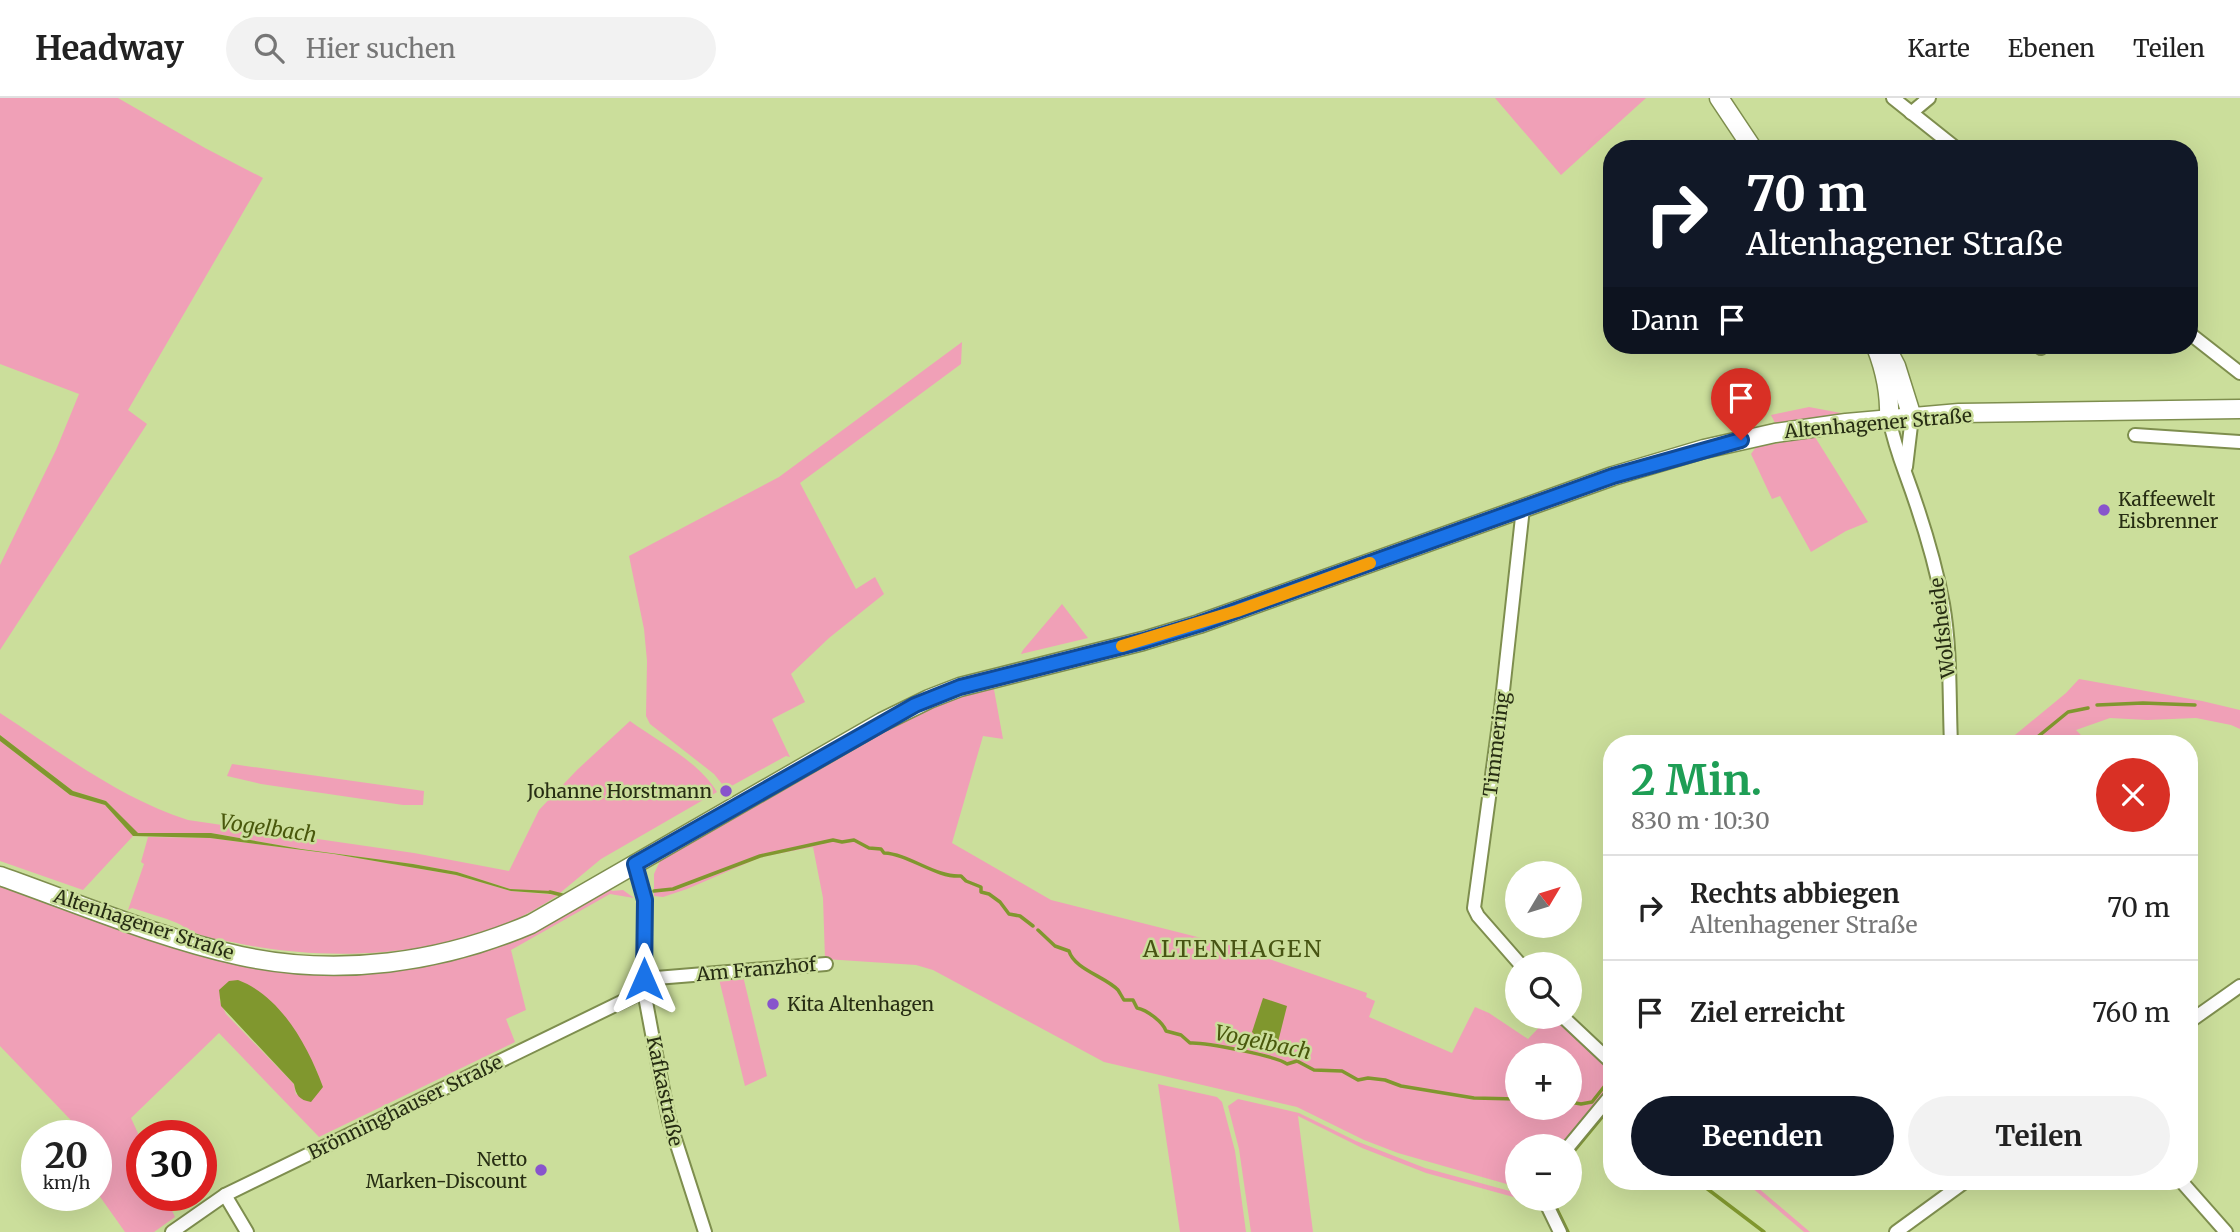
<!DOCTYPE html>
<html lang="de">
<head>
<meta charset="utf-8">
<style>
	:root { --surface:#fff; --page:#f2f2f2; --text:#222; --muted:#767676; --line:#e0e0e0; --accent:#111827 }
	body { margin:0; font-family:Merriweather,serif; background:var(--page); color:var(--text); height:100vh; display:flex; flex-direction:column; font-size:26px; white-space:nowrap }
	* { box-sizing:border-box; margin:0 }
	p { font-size:23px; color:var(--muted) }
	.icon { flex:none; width:38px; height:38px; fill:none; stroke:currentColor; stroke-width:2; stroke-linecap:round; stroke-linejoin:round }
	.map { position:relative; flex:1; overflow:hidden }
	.sheet { position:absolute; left:1603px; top:637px; width:595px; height:455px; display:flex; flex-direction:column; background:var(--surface); border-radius:28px; box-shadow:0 7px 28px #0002 }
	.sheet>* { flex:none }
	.hud { position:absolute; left:1603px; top:42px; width:595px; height:214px; border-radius:28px; box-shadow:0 7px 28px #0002; background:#111827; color:#fff; overflow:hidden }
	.needle { width:46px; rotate:52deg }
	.fabs { position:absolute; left:1505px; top:763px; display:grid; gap:14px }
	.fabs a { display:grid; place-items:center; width:77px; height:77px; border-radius:50%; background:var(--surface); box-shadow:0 7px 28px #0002; font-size:35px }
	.speed { position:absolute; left:21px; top:1022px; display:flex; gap:14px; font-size:35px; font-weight:700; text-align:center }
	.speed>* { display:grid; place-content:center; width:91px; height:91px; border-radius:50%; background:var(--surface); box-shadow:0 7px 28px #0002; line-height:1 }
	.speed small { font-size:18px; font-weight:400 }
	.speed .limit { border:10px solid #d22; background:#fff; color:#111 }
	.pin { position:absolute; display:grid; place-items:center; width:60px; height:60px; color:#fff; margin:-72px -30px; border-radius:50% 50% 50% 0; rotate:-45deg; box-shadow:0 0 7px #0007 }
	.pin .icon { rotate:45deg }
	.me { position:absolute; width:77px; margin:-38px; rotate:0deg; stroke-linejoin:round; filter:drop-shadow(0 0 5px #0008) }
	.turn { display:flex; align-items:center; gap:24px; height:147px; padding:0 28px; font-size:32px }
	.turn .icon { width:91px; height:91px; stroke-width:2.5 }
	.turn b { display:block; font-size:49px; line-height:60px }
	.then { display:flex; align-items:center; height:66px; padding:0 28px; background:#0003; gap:14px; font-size:26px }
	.round { display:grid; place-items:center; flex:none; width:74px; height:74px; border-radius:37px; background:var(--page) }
	.summary { display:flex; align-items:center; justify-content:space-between; height:119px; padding:0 28px }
	h1 { font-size:42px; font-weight:700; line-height:52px; color:#1e9e55 }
	.primary-button { display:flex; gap:14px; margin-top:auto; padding:14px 28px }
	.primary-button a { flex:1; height:80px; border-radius:42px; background:var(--accent); color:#fff; font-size:28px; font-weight:700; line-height:80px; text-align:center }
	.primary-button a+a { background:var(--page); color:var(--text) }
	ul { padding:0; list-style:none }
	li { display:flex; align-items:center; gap:21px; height:105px; padding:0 28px; border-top:2px solid var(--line) }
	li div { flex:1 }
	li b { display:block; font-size:26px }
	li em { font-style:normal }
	header { display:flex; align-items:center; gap:42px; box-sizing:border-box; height:98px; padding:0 35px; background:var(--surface); border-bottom:2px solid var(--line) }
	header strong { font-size:33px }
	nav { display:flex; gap:38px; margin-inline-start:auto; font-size:24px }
	.search { width:490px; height:63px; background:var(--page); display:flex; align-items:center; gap:18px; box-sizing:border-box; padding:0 24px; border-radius:38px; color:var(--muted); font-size:26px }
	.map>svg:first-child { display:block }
	.green { fill:#f0a0b7; fill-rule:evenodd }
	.water { fill:#80972e }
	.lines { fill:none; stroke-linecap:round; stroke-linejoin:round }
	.stream { stroke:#80972e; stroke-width:3.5 }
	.minor-casing { stroke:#7e8e4e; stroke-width:16 }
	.secondary-casing { stroke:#7e8e4e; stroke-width:21 }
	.minor { stroke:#fff; stroke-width:12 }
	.secondary { stroke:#fff; stroke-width:18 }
	.route-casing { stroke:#114b97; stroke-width:18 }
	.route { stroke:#1a73e8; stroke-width:12 }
	.slow { stroke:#f59e0b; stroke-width:12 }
	.poi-dot { fill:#8854cc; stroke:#cbde9b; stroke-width:2.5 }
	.labels { text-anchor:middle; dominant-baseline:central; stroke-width:5; stroke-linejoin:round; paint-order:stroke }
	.street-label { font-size:19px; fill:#272d13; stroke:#cbde9b }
	.poi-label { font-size:19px; fill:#272d13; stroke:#cbde9b; text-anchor:start }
	.water-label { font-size:21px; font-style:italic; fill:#49580c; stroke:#cbde9b }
	.quarter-label { font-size:23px; letter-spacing:2px; fill:#475413; stroke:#cbde9b }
</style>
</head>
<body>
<header>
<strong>Headway</strong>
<div class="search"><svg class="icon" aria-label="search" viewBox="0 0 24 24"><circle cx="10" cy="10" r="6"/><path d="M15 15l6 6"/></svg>Hier suchen</div>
<nav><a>Karte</a><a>Ebenen</a><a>Teilen</a></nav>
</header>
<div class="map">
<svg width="2240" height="1134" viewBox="0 0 2240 1134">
	<rect width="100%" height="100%" fill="#cbde9b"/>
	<g class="green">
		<path d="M0,0h118l87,50 58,30 -135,232 19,14 -147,226v-85l56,-115 23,-56 -79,-30z"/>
		<path d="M1495,0h151l-85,77z"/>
		<path d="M962,244l-1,22 -161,119 56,106 19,-12 9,17 -55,44 -38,36 14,28 -33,17 18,38 -4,-1 -60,33 -12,-15 -64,-50 -4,-8 1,-55 -3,-32 -15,-73 150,-79z"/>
		<path d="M1809,309l32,6 -1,2 -64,10 -5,-10z"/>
		<path d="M1815,339l53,85 -22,9 -35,21 -31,-56 -8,3 -21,-45 5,-7z"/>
		<path d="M1062,506l26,34 -67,16 2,-4z"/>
		<path d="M2079,581l123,22 38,9v19l-9,-4 -35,-7 -49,2 -37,-2 -34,12 14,14h-86l62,-51z"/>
		<path d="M993,586l10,55 -20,-3 -31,107 99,57 178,45 138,48 -1,4 9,4 -6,16 83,36 23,-46 14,6 39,26 21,-22h8l55,51v22l-46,56h-49v41l-119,-34 -34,-13 -67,-33 -193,-45 -171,-92 -17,-5 -91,-6 -2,-61 -10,-51 -52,10 -74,32 -24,8 -9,-1v-22l7,-15 249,-145zM1517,957h53v53h-53z"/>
		<path d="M0,615c60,39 119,85 188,107l226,33 95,18 30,-61 38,-40 53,-49c29,21 68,40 87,71l-116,67 -41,34 -50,-4 -53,-17 -44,-8 -112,-15 -90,-16h-74l-31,-32 -33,-10 -73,-56z"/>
		<path d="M0,643l70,54 35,10 28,31 -50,54 -83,-29z"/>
		<path d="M232,666l192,27 -1,14h-20l-142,-21 -34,-8z"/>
		<path d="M148,739l62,1 124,16 122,21 55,16 47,4c-88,62 -223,70 -326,47 -13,-2 -29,-5 -41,-11 -5,-2 -9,-6 -14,-8 -14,-6 -30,-10 -45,-15l-4,2 16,-46 -3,-2z"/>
		<path d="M0,784l176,62 236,22 198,-78 2,3 11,-1 11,8 -24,-4 -99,56 15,60 -20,9 9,23 -196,95 -100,-104 -88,85 11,24v53h23l10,22 -21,15h-29l-29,-41v-39l3,-3 -3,-3v-10h-10l-86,-90zM219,901l65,17 33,55 -21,24 -2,-11 -68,-70z"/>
		<path d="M743,878l24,100 -22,10 -26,-107z"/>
		<path d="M1158,986l59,13 5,5 13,49 11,81h-66z"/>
		<path d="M1238,1001l61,14 57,28 69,27 92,25v5l-91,-25 -64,-25 -64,-32 15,116h-62l-12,-83 -11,-43z"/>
		<path d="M1744,1083h6l60,51h-6z"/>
	</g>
	<g class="water">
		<path d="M0,637l73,56 33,10 32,32h73l90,16 112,15 44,8 53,17 42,2v3l-41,-3 -55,-16 -122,-21 -124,-16 -77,-2 -28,-31 -35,-10 -70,-54z"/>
		<path d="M238,882c43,16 70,66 85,107l-12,15c-12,-2 -15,-7 -17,-18l-73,-78 -2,-16 10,-9z"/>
		<path d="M1263,900l24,8 -9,36 -20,-4 -6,-6z"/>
	</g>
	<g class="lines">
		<g class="stream">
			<path d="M2097,607l46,-2 52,2"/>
			<path d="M2029,646l39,-32 20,-4"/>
			<path d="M654,793l19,-2 87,-33 73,-16 9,2 12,-2 15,8 12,1 3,4c25,1 52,25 77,23l5,5 15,6v5l8,2 11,8 9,12 11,2 13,10"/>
			<path d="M550,794l12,3"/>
			<path d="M1038,832l17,16 14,5c5,18 37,26 49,39 2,3 4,7 6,10h9l4,8c10,2 26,14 29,23l15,4 9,8c14,-1 87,13 97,21l10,-3 17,9 28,1 16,9 10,-2 17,2 16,6 73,12 43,1"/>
			<path d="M1570,1004l11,2 11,-2 19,-24 -4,-8 1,-4"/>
			<path d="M1570,1058l38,-46 4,2"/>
			<path d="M1697,1083l67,51"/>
			<path d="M1552,1101l16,33"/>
		</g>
		<g class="minor-casing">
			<g id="minor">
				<path d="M1893,0l64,51"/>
				<path d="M1911,15l18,-15"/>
				<path d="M2189,235l51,40"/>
				<path d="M2037,247l4,3"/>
				<path d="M1889,320c4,20 10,38 17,57 15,41 29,86 37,129 8,46 6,94 8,140"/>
				<path d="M2135,337l105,7"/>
				<path d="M1906,369l6,-50"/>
				<path d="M635,766l10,36 -1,91 9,48 16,81 36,112"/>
				<path d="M1520,866l-42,-48 -4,-8 27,-199 22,-201"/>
				<path d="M644,881l182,-15"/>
				<path d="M1563,919l49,46"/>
				<path d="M2189,924l51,-36"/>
				<path d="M1569,1048l43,-52"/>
				<path d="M2181,1083l45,51"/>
				<path d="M225,1097l22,37"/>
				<path d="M1544,1101l16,33"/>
				<path d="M172,1134l53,-37 419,-204"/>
				<path d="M1896,1134l70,-51"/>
			</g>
		</g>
		<g class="secondary-casing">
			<g id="secondary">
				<path d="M1719,0l34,51"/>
				<path d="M1885,247l11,21 16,51"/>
				<path d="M1876,249c9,23 14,46 13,71"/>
				<path d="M0,778c79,28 159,62 241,80 98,21 199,7 290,-32l351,-202 47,-23 31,-12 183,-46 56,-17 414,-148 91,-27 71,-16 71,-10 113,-10 281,-4"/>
			</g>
		</g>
		<use href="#minor" class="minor"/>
		<use href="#secondary" class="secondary"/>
	</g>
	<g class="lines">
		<g class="route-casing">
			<path id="route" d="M644,881l1,-79 -10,-36 280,-159 45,-18 183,-46 56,-17 414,-148 128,-36"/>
		</g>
		<use href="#route" class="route"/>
		<path class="slow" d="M1122,548l115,-35 133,-48"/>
	</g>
	<g class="poi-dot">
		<circle cx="2104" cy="412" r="7"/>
		<circle cx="726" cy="693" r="7"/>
		<circle cx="773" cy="906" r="7"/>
		<circle cx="541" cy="1072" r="7"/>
	</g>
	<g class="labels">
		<g class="street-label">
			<text transform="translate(1878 325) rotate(-5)">Altenhagener Straße</text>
			<text transform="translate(1942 530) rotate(-97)">Wolfsheide</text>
			<text transform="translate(1496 646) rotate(-83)">Timmering</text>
			<text transform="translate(144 826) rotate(18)">Altenhagener Straße</text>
			<text transform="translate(756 871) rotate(-5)">Am Franzhof</text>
			<text transform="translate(665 993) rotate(78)">Kafkastraße</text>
			<text transform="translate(405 1009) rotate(-26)">Brönninghauser Straße</text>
		</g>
		<g class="poi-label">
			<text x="2118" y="401">Kaffeewelt<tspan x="2118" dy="22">Eisbrenner</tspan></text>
			<text x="712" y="693" text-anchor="end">Johanne Horstmann</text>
			<text x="787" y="906">Kita Altenhagen</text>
			<text x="527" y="1061" text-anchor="end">Netto<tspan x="527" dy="22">Marken-Discount</tspan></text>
		</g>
		<g class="water-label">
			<text transform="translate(268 730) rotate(8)">Vogelbach</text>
			<text transform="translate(1263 944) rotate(12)">Vogelbach</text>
		</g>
		<g class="quarter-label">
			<text x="1233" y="850">ALTENHAGEN</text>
		</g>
	</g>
</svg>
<div class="fabs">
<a><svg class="needle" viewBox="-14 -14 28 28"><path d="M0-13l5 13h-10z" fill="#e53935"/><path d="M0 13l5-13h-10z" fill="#767676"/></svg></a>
<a><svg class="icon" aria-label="search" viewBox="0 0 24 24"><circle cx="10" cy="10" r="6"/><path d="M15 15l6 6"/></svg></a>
<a>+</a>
<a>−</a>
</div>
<div class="speed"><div>20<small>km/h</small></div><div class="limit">30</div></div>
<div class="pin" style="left:1741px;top:342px;background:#d93025"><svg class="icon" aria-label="arrive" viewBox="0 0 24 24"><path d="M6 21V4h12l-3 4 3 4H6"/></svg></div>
<svg class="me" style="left:644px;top:881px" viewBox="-20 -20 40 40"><path d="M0-17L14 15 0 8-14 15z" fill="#1a73e8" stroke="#fff" stroke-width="4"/></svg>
<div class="hud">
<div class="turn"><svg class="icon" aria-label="right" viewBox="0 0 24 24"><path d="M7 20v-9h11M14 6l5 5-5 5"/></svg><div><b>70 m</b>Altenhagener Straße</div></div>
<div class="then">Dann<svg class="icon" aria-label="arrive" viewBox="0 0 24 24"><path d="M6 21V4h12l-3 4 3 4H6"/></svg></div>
</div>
<section class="sheet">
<div class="summary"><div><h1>2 Min.</h1><p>830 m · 10:30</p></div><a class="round" style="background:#d93025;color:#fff"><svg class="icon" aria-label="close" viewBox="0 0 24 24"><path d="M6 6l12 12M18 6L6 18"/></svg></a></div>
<ul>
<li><svg class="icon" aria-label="right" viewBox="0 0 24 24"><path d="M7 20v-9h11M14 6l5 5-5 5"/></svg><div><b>Rechts abbiegen</b><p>Altenhagener Straße</p></div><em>70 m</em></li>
<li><svg class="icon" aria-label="arrive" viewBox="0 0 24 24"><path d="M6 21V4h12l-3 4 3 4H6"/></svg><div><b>Ziel erreicht</b></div><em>760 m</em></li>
</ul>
<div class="primary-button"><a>Beenden</a><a>Teilen</a></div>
</section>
</div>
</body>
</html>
